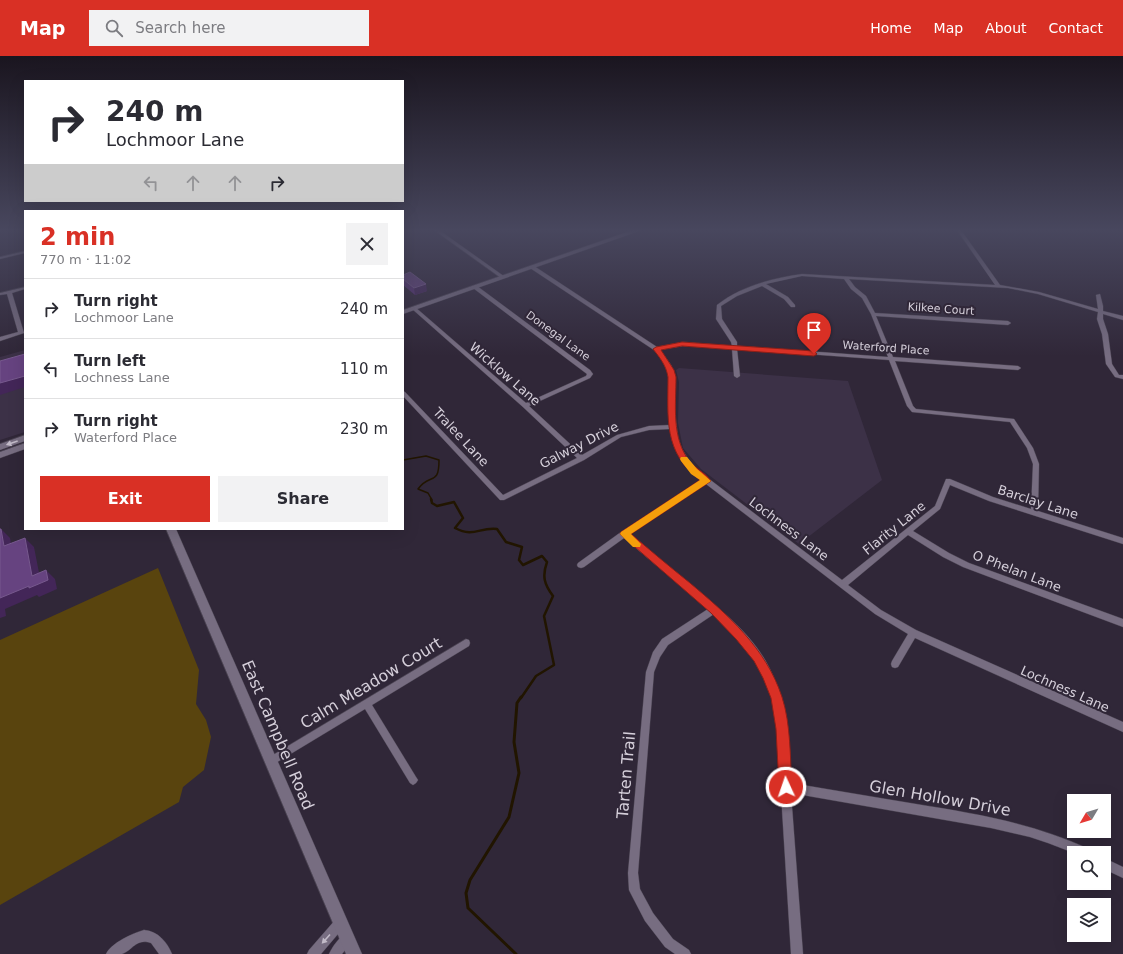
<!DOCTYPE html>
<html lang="en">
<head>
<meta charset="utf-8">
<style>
	:root { --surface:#fff; --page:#f2f2f3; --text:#2b2b33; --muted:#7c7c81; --line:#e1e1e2; --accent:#d93025 }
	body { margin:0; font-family:"DejaVu Sans",sans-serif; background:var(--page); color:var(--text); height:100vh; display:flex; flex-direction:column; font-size:15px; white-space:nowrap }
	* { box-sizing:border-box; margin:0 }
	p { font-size:13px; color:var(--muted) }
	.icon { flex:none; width:22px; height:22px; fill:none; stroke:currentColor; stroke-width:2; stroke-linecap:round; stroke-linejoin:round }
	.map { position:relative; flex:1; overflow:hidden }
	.drawer { position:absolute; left:24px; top:154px; width:380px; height:320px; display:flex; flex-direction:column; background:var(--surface); border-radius:0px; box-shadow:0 4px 16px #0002 }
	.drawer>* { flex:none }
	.hud { position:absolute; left:24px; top:24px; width:380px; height:122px; border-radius:0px; box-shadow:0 4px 16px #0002; background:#fff; color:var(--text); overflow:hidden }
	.needle { width:26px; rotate:232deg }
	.fabs { position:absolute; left:1067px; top:738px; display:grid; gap:8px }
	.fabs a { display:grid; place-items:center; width:44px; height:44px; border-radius:0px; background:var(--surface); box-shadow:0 4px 16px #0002; font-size:20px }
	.pin { position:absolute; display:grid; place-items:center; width:34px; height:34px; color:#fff; margin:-41px -17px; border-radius:50% 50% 50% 0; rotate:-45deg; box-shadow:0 0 4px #0007 }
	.pin .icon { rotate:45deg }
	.me { position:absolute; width:44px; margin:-22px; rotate:357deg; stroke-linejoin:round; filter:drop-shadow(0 0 3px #0008) }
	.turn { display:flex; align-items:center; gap:14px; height:84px; padding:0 16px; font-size:18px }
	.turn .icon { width:52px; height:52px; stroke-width:2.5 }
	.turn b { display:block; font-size:28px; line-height:34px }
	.lanes { display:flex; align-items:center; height:38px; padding:0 16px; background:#0003; justify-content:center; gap:20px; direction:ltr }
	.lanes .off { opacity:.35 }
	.round { display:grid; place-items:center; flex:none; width:42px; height:42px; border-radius:0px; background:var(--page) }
	.head { display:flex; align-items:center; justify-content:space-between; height:68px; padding:0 16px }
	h1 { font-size:24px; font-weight:700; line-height:30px; color:var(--accent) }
	.cta { display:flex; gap:8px; margin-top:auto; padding:8px 16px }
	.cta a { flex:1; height:46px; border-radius:0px; background:var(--accent); color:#fff; font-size:16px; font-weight:700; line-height:46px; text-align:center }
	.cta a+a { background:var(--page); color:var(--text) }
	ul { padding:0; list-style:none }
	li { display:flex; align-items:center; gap:12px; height:60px; padding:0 16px; border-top:1px solid var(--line) }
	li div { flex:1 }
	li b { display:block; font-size:15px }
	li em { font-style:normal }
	header { display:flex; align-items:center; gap:24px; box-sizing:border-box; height:56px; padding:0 20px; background:var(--accent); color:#fff }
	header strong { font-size:19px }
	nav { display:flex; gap:22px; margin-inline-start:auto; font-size:14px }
	.search { width:280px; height:36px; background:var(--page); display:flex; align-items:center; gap:10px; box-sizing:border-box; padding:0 14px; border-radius:0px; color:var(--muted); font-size:15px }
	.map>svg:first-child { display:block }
	.built { fill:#3c3147 }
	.green { fill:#59440e }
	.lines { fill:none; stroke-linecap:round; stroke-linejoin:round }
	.stream-far2 { stroke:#211500; stroke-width:1.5 }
	.stream-far1 { stroke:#211500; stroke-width:2.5 }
	.stream { stroke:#211500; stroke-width:3 }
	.street-casing { stroke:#494250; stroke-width:1 }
	.secondary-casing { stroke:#494250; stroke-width:1 }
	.street { fill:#776d81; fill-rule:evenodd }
	.secondary { fill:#776d81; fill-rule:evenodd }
	.wall { fill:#583276 }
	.shaded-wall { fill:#432658 }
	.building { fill:#664380; stroke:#77598e }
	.oneway { fill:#c2bbc8 }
	.route { fill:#d93025; stroke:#8d1f18 }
	.slow { fill:#f59e0b }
	.labels { text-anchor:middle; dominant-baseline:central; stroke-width:4; stroke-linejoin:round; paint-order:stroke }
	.far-street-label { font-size:11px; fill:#d5cfda; stroke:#302738 }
	.street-label { font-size:13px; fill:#d5cfda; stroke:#302738 }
	.near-street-label { font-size:16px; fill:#d5cfda; stroke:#302738 }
</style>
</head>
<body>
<header>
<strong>Map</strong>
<div class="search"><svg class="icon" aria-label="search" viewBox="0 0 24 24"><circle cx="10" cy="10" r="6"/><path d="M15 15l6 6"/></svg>Search here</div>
<nav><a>Home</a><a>Map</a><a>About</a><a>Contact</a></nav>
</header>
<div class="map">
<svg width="1123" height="898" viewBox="0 0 1123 898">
	<rect width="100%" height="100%" fill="#302738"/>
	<g class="built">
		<path d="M25,294v82l-25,8v-83z"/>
		<path d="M679,312l169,13 34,99 -83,64 -98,-75 -18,-21 -5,-25 1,-41 -3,-12z"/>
	</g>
	<path class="green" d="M158,512l41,102 -3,34 10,16 5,17 -7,33 -21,17 -4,15 -179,103v-265z"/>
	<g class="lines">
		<path class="stream-far2" d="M403,404l23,-4 13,4c0,27 -9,12 -21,29l10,4 4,7"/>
		<path class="stream-far1" d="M431,443l1,4 5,3 17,-4 9,16 -8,10c19,10 24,-1 42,1l9,13 16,5 -3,13 4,5 19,-9 5,6c-5,14 -3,22 6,34l-9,20 10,49 -18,11 -15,22"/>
		<path class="stream" d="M516,898l-48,-46 -2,-15 4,-13 39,-63 10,-44 -5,-31 3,-39 4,-6"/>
		<g class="street-casing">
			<g id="street">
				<path d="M434,174h5l66,47 -4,1z"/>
				<path d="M957,174h4l39,55 39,7 59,17 -2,-14 4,-1 3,12v5l20,5v4l-20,-6v5l5,15 4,30 7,11h4v4l-8,-2 -9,-13 -4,-30 -5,-15 1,-7 -60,-18 -30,-6 -159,-9 6,8 11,9 9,17 133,8 3,2 -3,2 -132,-9 17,41 125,9 3,2 -3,2 -123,-9 18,45 3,3 98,10 19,29 6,16 -1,47 85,27v6l-134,-43 -39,-16 -10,24 -27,22 36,22 20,10 154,56v8l-160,-60 -20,-10 -35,-22 -60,50 33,25 35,20 207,92v10l-208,-94 -17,29 -3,1 -3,-1 -1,-3 1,-3 16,-27 -33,-20 -169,-130 -77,50c20,16 39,32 59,49 31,26 69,53 85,93 14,33 15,71 18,107 41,7 83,14 125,21 62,10 116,19 173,45l1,4h-16l-26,-10 -18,-6 -39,-9 -200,-35 12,161h-12l-14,-225c-2,-17 -5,-36 -12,-52 -11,-24 -31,-45 -51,-63l-46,31 -8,12 -6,15 -16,201 2,16 13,24 20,26 16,11 2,4h-16l-10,-7 -20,-26 -14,-27 -2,-4 -1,-17 18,-201 7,-20 9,-13 46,-30 -84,-71 -40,29 -3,1 -3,-1 -1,-2 1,-2 43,-31 81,-52c-18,-13 -27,-29 -32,-51l-21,1 -28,7 -37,23 -80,40h-4l-97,-104v-5l2,1 98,103 74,-37 -54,-51 -112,-99 4,-1 111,96 60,-27 1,-2 -114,-86v-2h4l113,84 3,4 -3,4 -61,28 53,49 35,-20 32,-9 21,-1c-3,-29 7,-51 -16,-75l-124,-82v-2h4l123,81 26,-5 49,4 -1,-4 -15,-23 1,-14c24,-19 56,-27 85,-31l193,11zM802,220l42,3 7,10 11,9 9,16 17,43 -151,-11v-4l-15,-23 -1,-13 16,-10 25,-10 22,13 7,8h4v-2l-7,-8 -22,-13zM683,290l49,3 2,27 3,2 3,-2 -3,-27 152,11 18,46 5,6 98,10 17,26 6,16 -2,45 -38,-12 -43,-18h-4l-11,27 -93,74 -146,-111 -8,-10 -6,-10 -4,-11 -3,-23v-38l-4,-12 -11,-15z"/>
				<path d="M25,195v2l-25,6v-2z"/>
				<path d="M25,231v2l-13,4 12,40 -24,8v-4l18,-5 -11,-38 -7,1v-2z"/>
				<path d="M466,583l3,1 1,3 -1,3 -97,59 44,72 2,3 -2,3 -3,2 -3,-2 -45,-74 -91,55 -3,2 -3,-2 -2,-3 2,-3z"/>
				<path d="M1104,802l19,9v11l-19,-9z"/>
				<path d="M340,861l4,2 2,4 -2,4 -23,27h-14l2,-4 27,-31z"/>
				<path d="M144,874c14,1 23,12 28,24h-13l-8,-11c-15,-5 -18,7 -29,11 -4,0 -11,0 -16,0 5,-11 27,-21 38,-24z"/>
				<path d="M347,877l4,2 2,4 -2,4 -9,11h-13c3,-7 11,-18 18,-21z"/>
			</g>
		</g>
		<g class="secondary-casing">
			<g id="secondary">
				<path d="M633,174h9l-239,84v-4z"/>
				<path d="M25,379v6l-25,9v-6z"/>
				<path d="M25,387v6l-25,9v-6z"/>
				<path d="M166,473h10l186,425h-16z"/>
			</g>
		</g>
		<use href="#street" class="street"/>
		<use href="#secondary" class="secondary"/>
	</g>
	<path class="wall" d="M403,219l24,16 -12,4 -12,-10z"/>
	<g class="shaded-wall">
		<path d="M426,228l1,7 -12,4 -1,-7z"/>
		<path d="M25,320v11l-25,8v-12z"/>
		<path d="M1,473l9,9 3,17 -9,-9z"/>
		<path d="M25,482l9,9 7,36 5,-13 9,9 2,10 -18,8 -2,-2 -32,14 1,7 -6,2v-20l32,-22z"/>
	</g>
	<g class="building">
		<path d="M410,216l16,12 -12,4 -11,-9v-1l2,-1 -2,-2z"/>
		<path d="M25,298v22l-25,7v-22z"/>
		<path d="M0,473h1l3,17 21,-8 7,38 14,-6 2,10 -19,8v-2l-29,12z"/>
	</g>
	<defs><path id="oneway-solid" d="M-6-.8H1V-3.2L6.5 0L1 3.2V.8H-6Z"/></defs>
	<g class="oneway">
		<use href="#oneway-solid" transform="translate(12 387) rotate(161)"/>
		<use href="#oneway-solid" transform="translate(326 883) rotate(132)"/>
	</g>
	<linearGradient id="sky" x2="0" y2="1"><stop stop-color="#1a151f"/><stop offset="0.58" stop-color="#48475e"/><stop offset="1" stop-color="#48475e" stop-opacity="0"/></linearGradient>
	<rect width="1123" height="300" fill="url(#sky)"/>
	<path class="route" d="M682,286l132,9 3,3 -3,2 -132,-10 -21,4 13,20 2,7c0,28 -5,61 14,85 6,7 16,11 21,19l-80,53c20,17 39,33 59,49 38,32 76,65 92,114 9,28 8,61 10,90l-2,5 -4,2 -5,-2 -2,-5 -3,-58 -5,-31 -8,-20 -9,-17 -18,-22 -25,-26 -91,-79 1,-2 79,-52c-37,-28 -32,-62 -32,-103 -2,-12 -8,-19 -15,-28l3,-2z"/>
	<path class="slow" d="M681,401h6l10,12 14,12 -80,53 10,10 -1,3h-7l-13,-13 1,-2 79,-52 -9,-6 -10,-13 -1,-2z"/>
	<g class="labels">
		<g class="far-street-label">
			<text transform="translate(941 253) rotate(4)">Kilkee Court</text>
			<text transform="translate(558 280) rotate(36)">Donegal Lane</text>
			<text transform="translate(886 292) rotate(4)">Waterford Place</text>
		</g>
		<g class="street-label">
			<text transform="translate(505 318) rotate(41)">Wicklow Lane</text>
			<text transform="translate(461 381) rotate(47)">Tralee Lane</text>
			<text transform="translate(579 389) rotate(-27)">Galway Drive</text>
			<text transform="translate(1038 446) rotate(18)">Barclay Lane</text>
			<text transform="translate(894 472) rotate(-39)">Flarity Lane</text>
			<text transform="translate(789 473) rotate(37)">Lochness Lane</text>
			<text transform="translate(1017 515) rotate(21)">O Phelan Lane</text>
			<text transform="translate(1065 633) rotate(24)">Lochness Lane</text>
		</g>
		<g class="near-street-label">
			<text transform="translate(371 627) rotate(-31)">Calm Meadow Court</text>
			<text transform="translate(278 679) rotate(67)">East Campbell Road</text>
			<text transform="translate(626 719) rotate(-85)">Tarten Trail</text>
			<text transform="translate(940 742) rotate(10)">Glen Hollow Drive</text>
		</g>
	</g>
</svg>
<div class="fabs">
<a><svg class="needle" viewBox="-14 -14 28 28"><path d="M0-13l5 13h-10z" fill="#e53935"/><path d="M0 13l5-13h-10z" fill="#7c7c81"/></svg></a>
<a><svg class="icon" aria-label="search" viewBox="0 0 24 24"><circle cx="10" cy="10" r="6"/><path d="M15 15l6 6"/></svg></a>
<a><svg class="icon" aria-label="layers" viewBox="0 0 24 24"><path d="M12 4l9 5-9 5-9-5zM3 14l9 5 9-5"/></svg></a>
</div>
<div class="pin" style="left:814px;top:298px;background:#d93025"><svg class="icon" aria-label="arrive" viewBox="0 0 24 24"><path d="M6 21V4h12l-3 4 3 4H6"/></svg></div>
<svg class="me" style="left:786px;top:731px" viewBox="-20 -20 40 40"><circle r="17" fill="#d93025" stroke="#fff" stroke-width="3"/><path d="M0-11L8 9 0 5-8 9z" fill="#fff"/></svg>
<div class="hud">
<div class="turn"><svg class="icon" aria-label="right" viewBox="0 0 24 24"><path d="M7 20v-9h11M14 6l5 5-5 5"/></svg><div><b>240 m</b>Lochmoor Lane</div></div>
<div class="lanes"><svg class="icon off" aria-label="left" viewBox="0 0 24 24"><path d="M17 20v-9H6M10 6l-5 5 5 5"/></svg><svg class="icon off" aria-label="ahead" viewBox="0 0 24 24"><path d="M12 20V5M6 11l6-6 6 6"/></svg><svg class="icon off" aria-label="ahead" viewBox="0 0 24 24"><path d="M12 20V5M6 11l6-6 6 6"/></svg><svg class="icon" aria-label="right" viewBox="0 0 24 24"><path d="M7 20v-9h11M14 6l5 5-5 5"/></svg></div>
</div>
<section class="drawer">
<div class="head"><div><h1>2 min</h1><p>770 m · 11:02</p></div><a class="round"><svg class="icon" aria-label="close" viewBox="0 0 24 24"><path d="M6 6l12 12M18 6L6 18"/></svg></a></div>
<ul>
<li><svg class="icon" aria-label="right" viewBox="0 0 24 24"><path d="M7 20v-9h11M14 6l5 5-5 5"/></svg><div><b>Turn right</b><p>Lochmoor Lane</p></div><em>240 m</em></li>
<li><svg class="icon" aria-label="left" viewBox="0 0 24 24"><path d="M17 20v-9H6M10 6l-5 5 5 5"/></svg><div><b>Turn left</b><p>Lochness Lane</p></div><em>110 m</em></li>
<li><svg class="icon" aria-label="right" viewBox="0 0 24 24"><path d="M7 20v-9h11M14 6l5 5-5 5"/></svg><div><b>Turn right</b><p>Waterford Place</p></div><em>230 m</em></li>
</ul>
<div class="cta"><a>Exit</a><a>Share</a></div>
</section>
</div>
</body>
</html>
